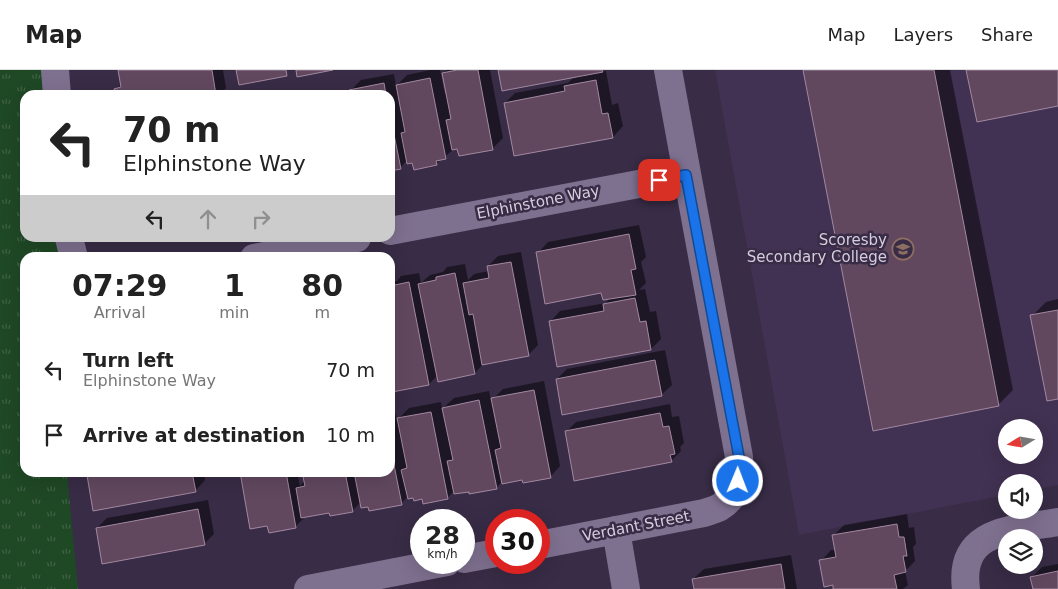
<!DOCTYPE html>
<html lang="en">
<head>
<meta charset="utf-8">
<style>
	:root { --surface:#fff; --page:#f2f2f2; --text:#222; --muted:#767676; --line:#e0e0e0 }
	body { margin:0; font-family:"DejaVu Sans",sans-serif; background:var(--page); color:var(--text); height:100vh; display:flex; flex-direction:column; font-size:19px; white-space:nowrap }
	* { box-sizing:border-box; margin:0 }
	p { font-size:16px; color:var(--muted) }
	.icon { flex:none; width:28px; height:28px; fill:none; stroke:currentColor; stroke-width:2; stroke-linecap:round; stroke-linejoin:round }
	.map { position:relative; flex:1; overflow:hidden }
	.details { position:absolute; left:20px; top:182px; width:375px; height:225px; display:flex; flex-direction:column; background:var(--surface); border-radius:15px; box-shadow:0 5px 20px #0002 }
	.details>* { flex:none }
	.guide { position:absolute; left:20px; top:20px; width:375px; height:152px; border-radius:15px; box-shadow:0 5px 20px #0002; background:#fff; color:var(--text); overflow:hidden }
	.needle { width:32px; rotate:259deg }
	.fabs { position:absolute; left:998px; top:349px; display:grid; gap:10px }
	.fabs a { display:grid; place-items:center; width:45px; height:45px; border-radius:50%; background:var(--surface); box-shadow:0 5px 20px #0002; font-size:25px }
	.speed { position:absolute; left:410px; top:439px; display:flex; gap:10px; font-size:25px; font-weight:700; text-align:center }
	.speed>* { display:grid; place-content:center; width:65px; height:65px; border-radius:50%; background:var(--surface); box-shadow:0 5px 20px #0002; line-height:1 }
	.speed small { font-size:12px; font-weight:400 }
	.speed .limit { border:8px solid #d22; background:#fff; color:#111 }
	.pin { position:absolute; display:grid; place-items:center; width:42px; height:42px; color:#fff; margin:-21px; border-radius:10px; box-shadow:0 2px 8px #0006 }
	.me { position:absolute; width:55px; margin:-28px; rotate:1deg; stroke-linejoin:round; filter:drop-shadow(0 0 4px #0008) }
	.turn { display:flex; align-items:center; gap:18px; height:105px; padding:0 20px; font-size:22px }
	.turn .icon { width:65px; height:65px; stroke-width:2.5 }
	.turn b { display:block; font-size:35px; line-height:42px }
	.lanes { display:flex; align-items:center; height:48px; padding:0 20px; background:#0003; justify-content:center; gap:25px; direction:ltr }
	.lanes .off { opacity:.35 }
	.eta { display:flex; justify-content:space-evenly; align-items:center; height:85px; text-align:center }
	.eta b { font-size:30px; font-weight:600; line-height:35px }
	ul { padding:0; list-style:none }
	li { display:flex; align-items:center; gap:15px; height:65px; padding:0 20px }
	li div { flex:1 }
	li b { display:block; font-size:19px }
	li em { font-style:normal }
	header { display:flex; align-items:center; gap:30px; box-sizing:border-box; height:70px; padding:0 25px; background:var(--surface); border-bottom:1px solid var(--line) }
	header strong { font-size:24px }
	nav { display:flex; gap:28px; margin-inline-start:auto; font-size:18px }
	.map>svg:first-child { display:block }
	.built { fill:#413152; fill-rule:evenodd }
	.park { fill:url(#park-tufts) }
	.shadow { fill:#0007; fill-rule:evenodd }
	.building { fill:#61485f; stroke:#a388a1 }
	.lines { fill:none; stroke-linecap:round; stroke-linejoin:round }
	.street { stroke:#7e708f; stroke-width:28 }
	.route-casing { stroke:#114b97; stroke-width:12 }
	.route { stroke:#1a73e8; stroke-width:9 }
	.labels { text-anchor:middle; dominant-baseline:central; stroke-width:5; stroke-linejoin:round; paint-order:stroke }
	.street-label { font-size:15px; fill:#d5cdde; stroke:#382c46 }
	.poi-label { font-size:15px; fill:#d5cdde; stroke:#382c46; text-anchor:end }
</style>
</head>
<body>
<header>
<strong>Map</strong>
<nav><a>Map</a><a>Layers</a><a>Share</a></nav>
</header>
<div class="map">
<svg width="1058" height="519" viewBox="0 0 1058 519">
	<defs>
		<pattern id="park-tufts" width="24" height="20" patternUnits="userSpaceOnUse" patternTransform="scale(1.25)"><rect width="24" height="20" fill="#1f4825"/><path d="M3 7l-1-3M5 7V3M7 7l1-3M15 17l-1-3M17 17v-4M19 17l1-3" fill="none" stroke="#3f6144"/></pattern>
	</defs>
	<rect width="100%" height="100%" fill="#382c46"/>
	<path class="built" d="M715,0h343v415l-24,5v-8h-28v13l-207,40zM1006,358h28v27h-28z"/>
	<path class="park" d="M0,0h55l2,25h-32v143h44l5,19 -49,1v214l42,1 11,116h-78z"/>
	<g class="shadow">
		<path d="M119,0h104l3,18 -7,7h-102l-1,-6 5,-5z"/>
		<path d="M430,0h10l5,24h2l-4,-21 4,-3h43l13,68 -10,10 -33,7 -2,-7h-3l-19,16 -29,-4 -7,8 -10,2v-75h-51l12,-2 -1,-2 11,-11 33,-6 2,12 11,-11z"/>
		<path d="M499,0l107,1 6,34 6,-2 5,23 -10,11 -108,-34 10,-10 53,-10 7,-7z"/>
		<path d="M805,0h145l63,320 -14,14z"/>
		<path d="M299,22v3h-14z"/>
		<path d="M639,155l7,32 -5,5 5,21 -7,7 6,-1 5,23 6,-1 5,28 -10,10 -101,-27 10,-11 46,-8 5,-6 -73,-44 10,-11z"/>
		<path d="M521,182l17,93 -10,10 -44,8 -9,10 -36,7 -1,-5 -9,9 -39,-2v-100l7,-1 4,-5 18,-3 2,10 9,-8 13,-3 4,-5 18,-3 3,16 6,-6 15,-3 -1,-5 10,-10zM442,208l-12,5v-2z"/>
		<path d="M1058,229v98l-26,-81 14,-14z"/>
		<path d="M665,280l7,35 -11,10 -104,-16 10,-10z"/>
		<path d="M544,311l16,85 -10,11 -47,4 -7,7 -41,2 -7,7 -40,-1 -7,8 -32,1 -8,-3 -9,9h-22l-25,6 -10,10 -54,-55h56l3,14 5,-6 -2,-8h87v-59l5,-1 2,8 12,-12 32,-6 1,7 12,-11 35,-7 2,10 12,-12z"/>
		<path d="M670,334l2,13 7,-1 5,27 -4,4 1,4 -10,10 -105,-29 10,-10z"/>
		<path d="M90,402h114l1,8 -10,11 -107,-16z"/>
		<path d="M208,430l6,34 -10,10 -107,-16 10,-10z"/>
		<path d="M907,444l2,14 5,-1 2,17 -3,3 2,14 -10,10 3,14 -5,4h-68l-1,-5 -13,-23 10,-11h5l-3,-14 11,-11z"/>
		<path d="M791,485l6,34h-102l-2,-10 11,-10z"/>
		<path d="M1058,494v25h-24l-2,-12 10,-10z"/>
	</g>
	<g class="building">
		<path d="M118,0h94l4,25h-100l-2,-6 7,-2z"/>
		<path d="M236,0h50l1,6 -48,9z"/>
		<path d="M296,0h37l-36,7z"/>
		<path d="M457,0h21l15,80 -34,6 -2,-7 -5,1 -6,-30 5,-1 -9,-46z"/>
		<path d="M498,0h104l1,2 -101,19z"/>
		<path d="M803,0h131l65,336 -126,25z"/>
		<path d="M966,0h92v36l-81,16z"/>
		<path d="M430,8l16,81 -10,2 1,4 -23,5 -2,-7 -5,1 -6,-31 4,-1 -9,-47z"/>
		<path d="M596,10l6,34 6,-1 5,25 -99,18 -10,-53 61,-12 -1,-5z"/>
		<path d="M384,13l2,12h-36l-1,-5z"/>
		<path d="M390,45l11,54 -11,2z"/>
		<path d="M629,164l7,35 -5,1 5,25 -33,5 -2,-7 -56,11 -9,-52z"/>
		<path d="M511,192l18,94 -47,9 -9,-51 -4,1 -6,-32 26,-5 -2,-12z"/>
		<path d="M455,203l20,101 -37,8 -20,-98 18,-4v-3z"/>
		<path d="M409,212l20,103 -37,7 -2,-8v-98z"/>
		<path d="M635,228l5,24 6,-1 5,29 -94,17 -8,-46 55,-10 -1,-7z"/>
		<path d="M1058,240v89l-11,2 -17,-86z"/>
		<path d="M655,290l7,36 -100,19 -6,-36z"/>
		<path d="M534,320l17,88 -28,5 -1,-3 -20,4 -7,-34 6,-2 -10,-50z"/>
		<path d="M479,330l18,89 -28,5v-2l-15,2 -7,-33 6,-1 -11,-52z"/>
		<path d="M431,342l17,87 -25,5 -1,-5 -8,2 -1,-3 -5,1 -7,-29 6,-2 -10,-50z"/>
		<path d="M660,343l3,14 6,-1 6,28 -5,1 2,7 -98,19 -9,-50z"/>
		<path d="M390,375l12,60 -33,6 -1,-4 -7,1 -7,-36h36z"/>
		<path d="M98,402h94l4,20 -103,19 -6,-36z"/>
		<path d="M240,402h46l10,56 -27,5 -2,-7 -17,3z"/>
		<path d="M302,402h43l8,40 -23,4 -1,-3 -28,5 -5,-30 9,-2z"/>
		<path d="M198,439l7,36 -103,19 -6,-36z"/>
		<path d="M897,454l2,13h5l3,19h-4l3,16 -12,3 3,14h-64v-4l-9,2 -5,-27 17,-3 -4,-22z"/>
		<path d="M781,494l4,25h-91l-2,-10z"/>
		<path d="M1058,501v18h-25l-3,-12z"/>
	</g>
	<g class="lines">
		<g class="street">
			<path d="M55,0l2,25"/>
			<path d="M390,161l296,-56"/>
			<path d="M69,168l5,20"/>
			<path d="M254,188l103,-20"/>
			<path d="M616,460l10,59"/>
			<path d="M539,475l165,-32c5,-2 11,-3 16,-6 17,-10 21,-31 19,-50l-71,-387"/>
			<path d="M464,489l32,-6"/>
			<path d="M308,519l139,-27"/>
			<path d="M966,519c-8,-61 48,-59 92,-67"/>
		</g>
	</g>
	<g class="lines">
		<g class="route-casing">
			<path id="route" d="M659,110l27,-5 53,282 -1,24"/>
		</g>
		<use href="#route" class="route"/>
	</g>
	<defs>
		<g id="school-ring" transform="scale(1.125)"><circle r="9.5" fill="#382c46" stroke="#8d6e63" stroke-width="1.5"/><path d="M0-5L7-2L0 1L-7-2ZM-4 1L0 2.5L4 1V4Q0 6-4 4Z" fill="#8d6e63"/></g>
	</defs>
	<g fill-rule="evenodd">
		<use href="#school-ring" x="903" y="179"/>
	</g>
	<g class="labels">
		<g class="street-label">
			<text transform="translate(538 132) rotate(-11)">Elphinstone Way</text>
			<text transform="translate(636 456) rotate(-11)">Verdant Street</text>
		</g>
		<g class="poi-label">
			<text x="887" y="170">Scoresby<tspan x="887" dy="17">Secondary College</tspan></text>
		</g>
	</g>
</svg>
<div class="fabs">
<a><svg class="needle" viewBox="-14 -14 28 28"><path d="M0-13l5 13h-10z" fill="#e53935"/><path d="M0 13l5-13h-10z" fill="#767676"/></svg></a>
<a><svg class="icon" aria-label="sound" viewBox="0 0 24 24"><path d="M4 9h4l5-4v14l-5-4H4zM17 9q2 3 0 6"/></svg></a>
<a><svg class="icon" aria-label="layers" viewBox="0 0 24 24"><path d="M12 4l9 5-9 5-9-5zM3 14l9 5 9-5"/></svg></a>
</div>
<div class="speed"><div>28<small>km/h</small></div><div class="limit">30</div></div>
<div class="pin" style="left:659px;top:110px;background:#d93025"><svg class="icon" aria-label="arrive" viewBox="0 0 24 24"><path d="M6 21V4h12l-3 4 3 4H6"/></svg></div>
<svg class="me" style="left:738px;top:411px" viewBox="-20 -20 40 40"><circle r="17" fill="#1a73e8" stroke="#fff" stroke-width="3"/><path d="M0-11L8 9 0 5-8 9z" fill="#fff"/></svg>
<div class="guide">
<div class="turn"><svg class="icon" aria-label="left" viewBox="0 0 24 24"><path d="M17 20v-9H6M10 6l-5 5 5 5"/></svg><div><b>70 m</b>Elphinstone Way</div></div>
<div class="lanes"><svg class="icon" aria-label="left" viewBox="0 0 24 24"><path d="M17 20v-9H6M10 6l-5 5 5 5"/></svg><svg class="icon off" aria-label="ahead" viewBox="0 0 24 24"><path d="M12 20V5M6 11l6-6 6 6"/></svg><svg class="icon off" aria-label="right" viewBox="0 0 24 24"><path d="M7 20v-9h11M14 6l5 5-5 5"/></svg></div>
</div>
<section class="details">
<div class="eta">
<div><b>07:29</b><p>Arrival</p></div>
<div><b>1</b><p>min</p></div>
<div><b>80</b><p>m</p></div>
</div>
<ul>
<li><svg class="icon" aria-label="left" viewBox="0 0 24 24"><path d="M17 20v-9H6M10 6l-5 5 5 5"/></svg><div><b>Turn left</b><p>Elphinstone Way</p></div><em>70 m</em></li>
<li><svg class="icon" aria-label="arrive" viewBox="0 0 24 24"><path d="M6 21V4h12l-3 4 3 4H6"/></svg><div><b>Arrive at destination</b></div><em>10 m</em></li>
</ul>
</section>
</div>
</body>
</html>
